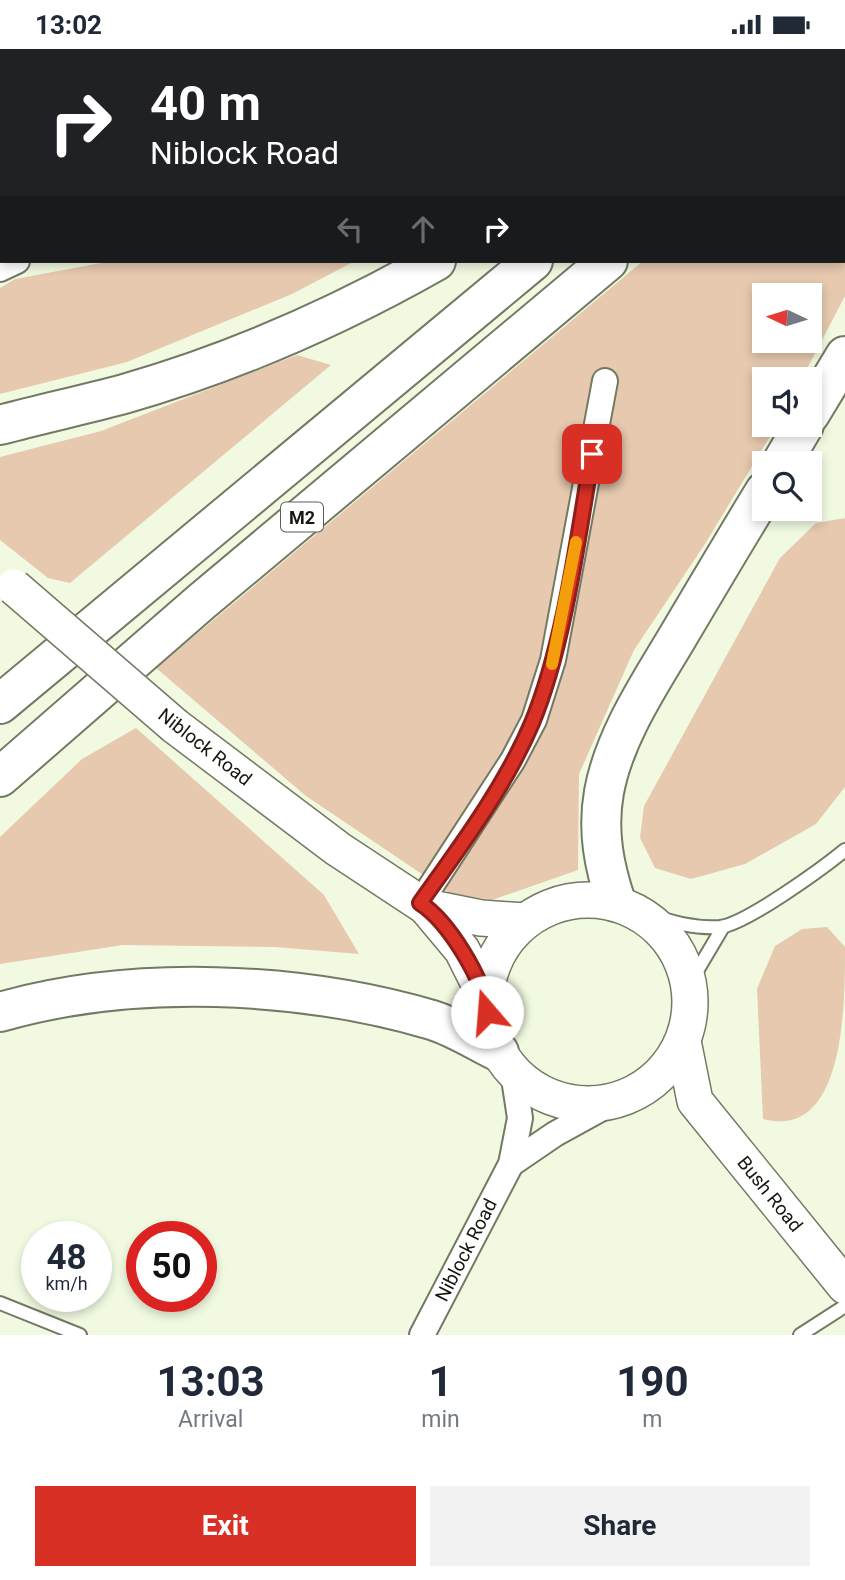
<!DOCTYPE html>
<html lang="en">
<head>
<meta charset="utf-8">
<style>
	:root { --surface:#fff; --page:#f2f2f3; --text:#1f2937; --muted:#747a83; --accent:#d93025 }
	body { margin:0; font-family:Roboto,sans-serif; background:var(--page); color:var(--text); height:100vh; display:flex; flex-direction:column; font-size:26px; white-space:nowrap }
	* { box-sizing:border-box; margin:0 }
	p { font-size:23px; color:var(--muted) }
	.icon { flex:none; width:38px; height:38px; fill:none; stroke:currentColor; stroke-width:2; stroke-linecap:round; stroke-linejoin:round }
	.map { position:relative; height:1286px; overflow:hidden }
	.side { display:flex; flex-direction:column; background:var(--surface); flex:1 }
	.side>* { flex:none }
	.top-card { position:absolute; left:0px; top:0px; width:845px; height:214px; box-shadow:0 4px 10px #0003; background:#202124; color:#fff; overflow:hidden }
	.needle { width:46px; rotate:274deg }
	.buttons { position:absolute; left:752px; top:234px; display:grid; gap:14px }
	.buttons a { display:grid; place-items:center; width:70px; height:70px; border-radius:0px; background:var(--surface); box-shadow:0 4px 10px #0003; font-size:35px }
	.speed { position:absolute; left:21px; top:1172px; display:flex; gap:14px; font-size:35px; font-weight:700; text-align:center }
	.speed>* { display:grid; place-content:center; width:91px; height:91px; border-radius:50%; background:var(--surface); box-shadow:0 4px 10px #0003; line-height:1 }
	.speed small { font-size:18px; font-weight:400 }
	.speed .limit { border:10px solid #d22; background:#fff; color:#111 }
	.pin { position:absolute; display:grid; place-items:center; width:60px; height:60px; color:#fff; margin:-30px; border-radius:14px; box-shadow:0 4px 10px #0006 }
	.me { position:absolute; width:77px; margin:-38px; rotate:342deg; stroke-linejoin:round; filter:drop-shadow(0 0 5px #0008) }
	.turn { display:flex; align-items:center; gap:24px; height:147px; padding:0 35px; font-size:32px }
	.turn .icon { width:91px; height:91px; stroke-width:2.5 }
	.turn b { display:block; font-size:49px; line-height:60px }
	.lanes { display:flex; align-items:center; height:66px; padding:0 35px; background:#0003; justify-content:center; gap:35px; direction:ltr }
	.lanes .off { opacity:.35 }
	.eta { display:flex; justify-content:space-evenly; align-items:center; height:119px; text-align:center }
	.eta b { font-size:42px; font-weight:700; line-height:49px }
	.primary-button { display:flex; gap:14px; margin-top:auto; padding:14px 35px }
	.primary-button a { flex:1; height:80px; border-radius:0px; background:var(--accent); color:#fff; font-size:28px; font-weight:700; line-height:80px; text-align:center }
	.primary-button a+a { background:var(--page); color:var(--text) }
	.status { display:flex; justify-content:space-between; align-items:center; height:49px; padding:0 35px; background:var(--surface); direction:ltr }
	.status svg { height:19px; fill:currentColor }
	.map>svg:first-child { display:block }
	.green { fill:#e6c9ae; fill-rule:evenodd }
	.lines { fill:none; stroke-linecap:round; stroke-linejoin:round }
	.lane-casing { stroke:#737a64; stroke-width:16 }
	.street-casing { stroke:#737a64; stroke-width:28 }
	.secondary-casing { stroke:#737a64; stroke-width:38 }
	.highway-casing { stroke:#737a64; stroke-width:42 }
	.lane { stroke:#fff; stroke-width:12 }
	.street { stroke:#fff; stroke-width:24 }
	.secondary { stroke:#fff; stroke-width:35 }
	.highway { stroke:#fff; stroke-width:38 }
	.secondary-bridge-casing { stroke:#737a64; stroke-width:38; stroke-linecap:butt }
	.secondary-bridge { stroke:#fff; stroke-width:35 }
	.route-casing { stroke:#8d1f18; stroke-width:18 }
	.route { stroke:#d93025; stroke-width:12 }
	.slow { stroke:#f59e0b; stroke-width:12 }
	.labels { text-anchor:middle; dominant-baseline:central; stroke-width:6; stroke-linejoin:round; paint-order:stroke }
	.shield { fill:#fff; stroke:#5c5d58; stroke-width:2 }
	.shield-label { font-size:18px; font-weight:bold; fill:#161810 }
	.street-label { font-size:19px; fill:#161810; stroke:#fff }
</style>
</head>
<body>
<div class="status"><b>13:02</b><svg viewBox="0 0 49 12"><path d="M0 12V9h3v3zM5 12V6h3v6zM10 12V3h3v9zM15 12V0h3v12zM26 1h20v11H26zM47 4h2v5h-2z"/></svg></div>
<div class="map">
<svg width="845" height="1286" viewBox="0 0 845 1286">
	<rect width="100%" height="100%" fill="#f1fae1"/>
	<g class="green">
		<path d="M845,43v204l-44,84h-36v45h12l-72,119 -71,106 -55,124 -1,96 -86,30 -42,-7 -144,-97 -150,-128 487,-407h201zM765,247h45v45h-45z"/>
		<path d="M112,212h243l-63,33 -165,68 -127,32v-106l15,-9z"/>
		<path d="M297,306l34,10 -261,218 -22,-5 -48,-38v-83l101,-26z"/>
		<path d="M845,469v269l-29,37 -71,40 -54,15 -36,-11 -15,-30 4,-32 136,-248 36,-35z"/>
		<path d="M136,679l188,167 35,59 -84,-7 -152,-2 -123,19v-127l82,-78z"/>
		<path d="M827,878l18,20c0,58 0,194 -82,172l-6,-130 18,-43 27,-17z"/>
	</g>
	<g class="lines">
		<g class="lane-casing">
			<g id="lane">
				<path d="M640,863c26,8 51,17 80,15 26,-3 103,-59 125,-77"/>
				<path d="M691,960l6,-38 26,-44"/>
				<path d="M0,1254l80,32"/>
				<path d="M800,1286l45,-29"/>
			</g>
		</g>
		<g class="street-casing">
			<g id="street">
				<path d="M561,2l2,-2"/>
				<path d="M0,220l17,-8"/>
				<path d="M420,854l93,-143 21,-40 19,-60 52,-279"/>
				<path d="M511,1115l44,-30 60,-33"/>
				<path d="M422,1286l89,-171 9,-46 -7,-46"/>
			</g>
		</g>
		<g class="secondary-casing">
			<g id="secondary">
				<path d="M175,677l163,123 88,58 36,43 24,48"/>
				<circle cx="588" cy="953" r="102"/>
				<path d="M426,858l55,11 44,3"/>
				<path d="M683,992l12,60 150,185"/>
			</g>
		</g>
		<g class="highway-casing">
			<g id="highway">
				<path d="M742,2l2,-2"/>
				<path d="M782,2l2,-2"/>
				<path d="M844,15l1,-1"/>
				<path d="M810,365l35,-58"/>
				<path d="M0,376c41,-11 83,-20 124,-31 108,-31 215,-78 312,-133"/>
				<path d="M781,415l23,-39"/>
				<path d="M0,655l533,-443"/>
				<path d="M0,728l201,-175 407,-341"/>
				<path d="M616,853c-12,-36 -19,-71 -12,-110 10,-55 45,-107 73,-154 29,-49 58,-98 88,-147"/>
				<path d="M0,963c133,-38 299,-31 432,8 23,7 46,22 67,32"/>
			</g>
		</g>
		<use href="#lane" class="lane"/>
		<use href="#street" class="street"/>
		<use href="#secondary" class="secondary"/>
		<use href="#highway" class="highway"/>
		<g class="secondary-bridge-casing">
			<path id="secondary-bridge" d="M14,538l161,139"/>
		</g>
		<use href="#secondary-bridge" class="secondary-bridge"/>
	</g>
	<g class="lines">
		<g class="route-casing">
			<path id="route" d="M487,963c-3,-33 -39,-91 -67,-109 40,-56 85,-116 112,-180 32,-77 46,-186 60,-269"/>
		</g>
		<use href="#route" class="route"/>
		<path class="slow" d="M552,615l24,-122"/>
	</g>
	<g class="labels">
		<rect class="shield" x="281" y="453.5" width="42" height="29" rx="5"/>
		<g class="shield-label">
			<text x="302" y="468">M2</text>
		</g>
		<g class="street-label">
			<text transform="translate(205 698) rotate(38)">Niblock Road</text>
			<text transform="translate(770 1145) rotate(51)">Bush Road</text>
			<text transform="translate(466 1201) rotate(-63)">Niblock Road</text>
		</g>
	</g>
</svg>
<div class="buttons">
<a><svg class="needle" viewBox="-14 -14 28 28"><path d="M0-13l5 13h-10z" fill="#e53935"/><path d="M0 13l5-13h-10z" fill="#747a83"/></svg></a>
<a><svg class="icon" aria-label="sound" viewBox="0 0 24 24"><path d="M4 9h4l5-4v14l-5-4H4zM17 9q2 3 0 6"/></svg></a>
<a><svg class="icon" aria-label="search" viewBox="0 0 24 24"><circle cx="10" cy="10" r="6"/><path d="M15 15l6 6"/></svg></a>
</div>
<div class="speed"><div>48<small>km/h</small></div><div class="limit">50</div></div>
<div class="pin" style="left:592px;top:405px;background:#d93025"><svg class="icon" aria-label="arrive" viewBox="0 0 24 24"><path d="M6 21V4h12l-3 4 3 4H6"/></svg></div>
<svg class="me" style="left:487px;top:963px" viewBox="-20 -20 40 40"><circle r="19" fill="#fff"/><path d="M0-13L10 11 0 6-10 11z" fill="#d93025"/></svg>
<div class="top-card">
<div class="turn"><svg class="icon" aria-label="right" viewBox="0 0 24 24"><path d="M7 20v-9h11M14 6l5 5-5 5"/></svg><div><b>40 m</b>Niblock Road</div></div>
<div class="lanes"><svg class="icon off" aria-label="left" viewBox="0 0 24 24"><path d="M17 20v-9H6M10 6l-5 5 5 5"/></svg><svg class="icon off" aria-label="ahead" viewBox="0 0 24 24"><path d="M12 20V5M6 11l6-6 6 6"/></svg><svg class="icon" aria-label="right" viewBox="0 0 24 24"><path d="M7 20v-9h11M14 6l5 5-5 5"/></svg></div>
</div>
</div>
<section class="side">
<div class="eta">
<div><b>13:03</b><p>Arrival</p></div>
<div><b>1</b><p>min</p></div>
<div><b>190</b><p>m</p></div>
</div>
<div class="primary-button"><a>Exit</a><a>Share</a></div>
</section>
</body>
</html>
